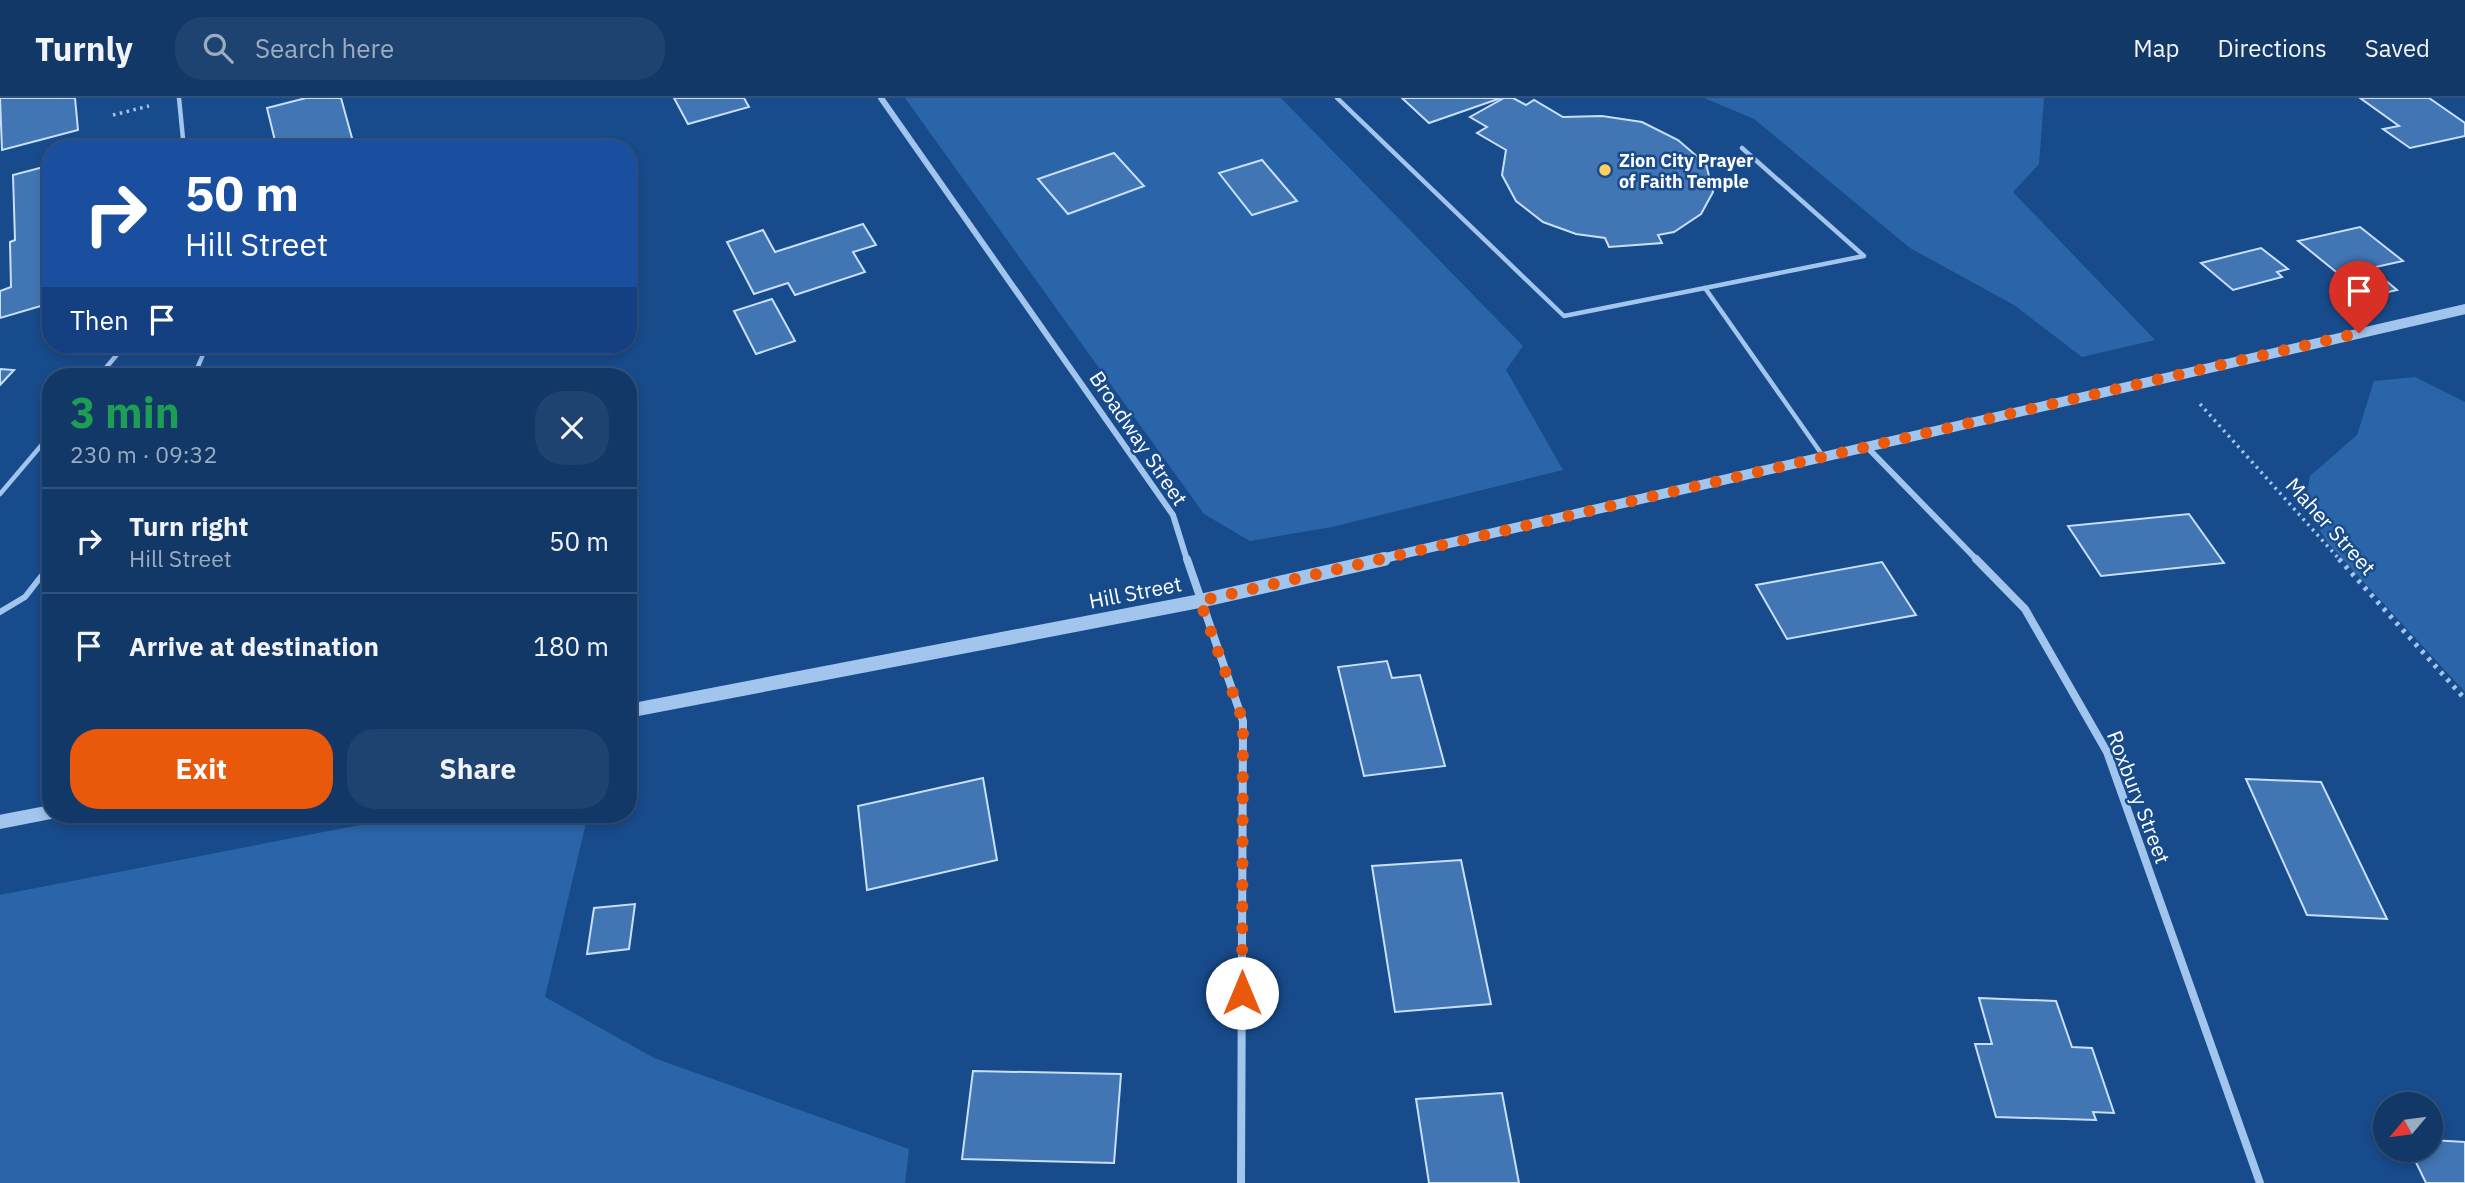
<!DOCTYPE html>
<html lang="en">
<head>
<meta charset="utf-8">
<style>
	:root { --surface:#123868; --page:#1f4371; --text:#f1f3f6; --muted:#9cacc0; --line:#31527c; --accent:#ea580c }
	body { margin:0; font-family:"IBM Plex Sans",sans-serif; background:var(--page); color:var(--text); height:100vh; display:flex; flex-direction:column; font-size:26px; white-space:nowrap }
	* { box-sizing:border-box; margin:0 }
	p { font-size:23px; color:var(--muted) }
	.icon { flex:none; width:38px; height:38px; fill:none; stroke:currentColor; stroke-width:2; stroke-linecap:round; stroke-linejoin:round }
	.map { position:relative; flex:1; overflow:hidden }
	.side { position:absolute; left:42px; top:270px; width:595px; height:455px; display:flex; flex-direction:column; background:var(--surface); border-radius:28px; box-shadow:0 4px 10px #0003,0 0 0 2px var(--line) }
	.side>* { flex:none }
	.banner { position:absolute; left:42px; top:42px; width:595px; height:214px; border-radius:28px; box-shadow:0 4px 10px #0003,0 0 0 2px var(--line); background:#1a4fa0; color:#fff; overflow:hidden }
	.needle { width:46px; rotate:241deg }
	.fabs { position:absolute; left:2373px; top:994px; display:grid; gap:14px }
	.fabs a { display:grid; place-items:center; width:70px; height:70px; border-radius:50%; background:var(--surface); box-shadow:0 4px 10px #0003,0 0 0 2px var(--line); font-size:35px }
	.pin { position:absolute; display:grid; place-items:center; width:60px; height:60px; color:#fff; margin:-72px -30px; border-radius:50% 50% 50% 0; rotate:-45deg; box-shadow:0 0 7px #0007 }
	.pin .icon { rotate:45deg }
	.me { position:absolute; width:77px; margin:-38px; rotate:0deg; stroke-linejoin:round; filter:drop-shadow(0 0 5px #0008) }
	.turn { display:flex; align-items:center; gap:24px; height:147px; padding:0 28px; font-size:32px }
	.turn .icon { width:91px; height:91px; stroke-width:2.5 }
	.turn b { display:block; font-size:49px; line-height:60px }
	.then { display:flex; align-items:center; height:66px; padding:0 28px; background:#0003; gap:14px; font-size:26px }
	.round { display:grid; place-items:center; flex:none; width:74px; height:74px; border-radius:28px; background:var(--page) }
	.head { display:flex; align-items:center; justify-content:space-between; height:119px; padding:0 28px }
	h1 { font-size:42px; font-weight:800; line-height:52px; color:#1e9e55 }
	.action { display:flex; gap:14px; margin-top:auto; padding:14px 28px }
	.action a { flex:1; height:80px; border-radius:28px; background:var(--accent); color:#fff; font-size:28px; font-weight:800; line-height:80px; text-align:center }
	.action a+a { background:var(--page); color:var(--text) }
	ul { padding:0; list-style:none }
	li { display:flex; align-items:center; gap:21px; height:105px; padding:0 28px; border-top:2px solid var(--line) }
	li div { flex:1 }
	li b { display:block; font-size:26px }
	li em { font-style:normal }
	header { display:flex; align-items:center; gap:42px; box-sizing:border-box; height:98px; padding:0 35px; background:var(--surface); border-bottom:2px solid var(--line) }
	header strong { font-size:33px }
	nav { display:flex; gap:38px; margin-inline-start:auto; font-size:24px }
	.search { width:490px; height:63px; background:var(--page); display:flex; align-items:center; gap:18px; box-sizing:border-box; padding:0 24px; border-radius:28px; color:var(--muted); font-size:26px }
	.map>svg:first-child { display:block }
	.green { fill:#2b65a9 }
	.building { fill:#4175b3; stroke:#c8dffa; stroke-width:2 }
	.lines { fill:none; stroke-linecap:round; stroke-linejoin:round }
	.path-far1 { stroke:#a2c5ee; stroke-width:3.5; stroke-dasharray:2.5 4.5; stroke-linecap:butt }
	.path { stroke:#a2c5ee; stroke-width:5; stroke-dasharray:3.5 6; stroke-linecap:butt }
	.service-far1 { stroke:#a2c5ee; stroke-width:4.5 }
	.service { stroke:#a2c5ee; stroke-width:6 }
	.minor-far1 { stroke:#a2c5ee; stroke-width:6 }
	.minor { stroke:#a2c5ee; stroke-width:8 }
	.tertiary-far1 { stroke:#a2c5ee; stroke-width:10 }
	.tertiary { stroke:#a2c5ee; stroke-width:14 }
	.route { stroke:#ea580c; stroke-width:12; stroke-dasharray:0 21.6 }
	.poi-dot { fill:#ffcf5f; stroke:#184b8b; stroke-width:2.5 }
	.labels { text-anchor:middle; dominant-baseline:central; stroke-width:5; stroke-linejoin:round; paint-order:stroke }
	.far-poi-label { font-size:18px; font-weight:bold; fill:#fff; stroke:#184b8b; text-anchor:start }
	.street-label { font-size:21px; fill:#fff; stroke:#184b8b }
</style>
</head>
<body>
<header>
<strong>Turnly</strong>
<div class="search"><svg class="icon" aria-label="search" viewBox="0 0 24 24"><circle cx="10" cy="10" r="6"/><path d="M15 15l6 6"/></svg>Search here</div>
<nav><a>Map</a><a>Directions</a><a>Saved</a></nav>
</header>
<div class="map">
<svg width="2465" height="1085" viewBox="0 0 2465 1085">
	<rect width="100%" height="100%" fill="#184b8b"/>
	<g class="green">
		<path d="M905,0h376l242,248 -17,24 57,100 -231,57 -82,14 -46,-27z"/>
		<path d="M1704,0h340l-5,66 -26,28 142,148 -73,17 -68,-52 -104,-57 -156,-129z"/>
		<path d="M2415,279l50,25v290l-137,-149 -23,-36 5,-31 47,-41 17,-54z"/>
		<path d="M416,716h172l-43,183 109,61 255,91 -4,34h-905v-288z"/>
	</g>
	<g class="building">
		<path d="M0,0h75l3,32 -76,20z"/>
		<path d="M306,0h35l14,51h-78l-10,-41z"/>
		<path d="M674,0h70l5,9 -61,17z"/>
		<path d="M1402,0h99l-72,25z"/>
		<path d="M1504,0h9l13,7 8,-5 29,17 39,-1 40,6 36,18 28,24 7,28 -12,22 -27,18 -16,3 4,8 -53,4 -4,-9 -29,-4 -33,-12 -27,-21 -14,-26 4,-25 -29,-17 10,-6 -17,-10z"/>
		<path d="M2360,0h69l36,25v13l-55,12 -27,-19 16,-3z"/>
		<path d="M1114,55l30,33 -76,28 -30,-35z"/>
		<path d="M1262,62l35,41 -45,14 -33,-42z"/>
		<path d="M51,67v138l-51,15v-27l11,-4 -1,-45 5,-2 -2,-65z"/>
		<path d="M863,126l13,21 -23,7 12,20 -70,23 -7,-12 -34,11 -27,-52 36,-12 12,22z"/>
		<path d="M2360,129l43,34 -32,7 26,22 -30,7 -69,-56z"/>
		<path d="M2261,150l27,21 -11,3 5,5 -49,13 -32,-27z"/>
		<path d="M772,201l23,42 -39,13 -22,-43z"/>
		<path d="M0,271l14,1 -14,15z"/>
		<path d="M2189,416l35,49 -123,13 -33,-50z"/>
		<path d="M1882,464l34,53 -129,24 -31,-54z"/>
		<path d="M1387,563l5,17 28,-3 25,91 -81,10 -26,-109z"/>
		<path d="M983,680l14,82 -130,30 -9,-84z"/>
		<path d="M2246,681l75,3 66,137 -80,-4z"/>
		<path d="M1461,762l30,144 -96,8 -23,-146z"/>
		<path d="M635,806l-6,45 -42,5 7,-46z"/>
		<path d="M1979,900l77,3 16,46 20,1 22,65 -21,-1 3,8 -100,-3 -21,-73h17z"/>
		<path d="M973,973l148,3 -7,89 -152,-4z"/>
		<path d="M1502,995l17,90h-90l-13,-84z"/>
		<path d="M2431,1042l34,2v41h-39l-16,-33h21z"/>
	</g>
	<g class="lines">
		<g class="path-far1">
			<path d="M113,17l36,-9"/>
			<path d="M119,51l33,-9"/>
			<path d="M2200,306l140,156"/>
		</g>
		<path class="path" d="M2339,461l126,140"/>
		<g class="service-far1">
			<path d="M179,0l5,51"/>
			<path d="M1337,0l227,218 141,-28 118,168"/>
			<path d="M1705,190l159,-32 -122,-108"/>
			<path d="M99,278l26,-31"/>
			<path d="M194,278l13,-31"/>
			<path d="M0,396l51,-60"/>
		</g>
		<path class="service" d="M0,514l25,-15 26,-33"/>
		<g class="minor-far1">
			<path d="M881,0l292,417 14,45"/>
			<path d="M1866,348l111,114"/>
		</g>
		<g class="minor">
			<path d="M1187,461l56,162 -2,462"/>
			<path d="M1976,461l49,50 82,143 153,431"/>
		</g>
		<path class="tertiary-far1" d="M1376,462l1089,-251"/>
		<g class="tertiary">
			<path d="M628,613l572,-110 184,-42"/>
			<path d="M0,724l51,-10"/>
		</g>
	</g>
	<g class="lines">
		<path class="route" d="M1242,895l1,-272 -43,-120 1159,-268"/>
	</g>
	<circle class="poi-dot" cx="1605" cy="72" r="7"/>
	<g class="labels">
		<g class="far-poi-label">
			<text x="1619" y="62">Zion City Prayer<tspan x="1619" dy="21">of Faith Temple</tspan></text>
		</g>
		<g class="street-label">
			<text transform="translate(1139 340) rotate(56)">Broadway Street</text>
			<text transform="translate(2331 428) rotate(48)">Maher Street</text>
			<text transform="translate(1135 494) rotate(-11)">Hill Street</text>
			<text transform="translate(2139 699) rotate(69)">Roxbury Street</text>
		</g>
	</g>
</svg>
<div class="fabs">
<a><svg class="needle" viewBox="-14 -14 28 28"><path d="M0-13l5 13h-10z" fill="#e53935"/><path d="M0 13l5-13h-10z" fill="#9cacc0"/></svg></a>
</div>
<div class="pin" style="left:2359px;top:235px;background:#d93025"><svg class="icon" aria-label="arrive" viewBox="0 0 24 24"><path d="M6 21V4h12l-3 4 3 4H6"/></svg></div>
<svg class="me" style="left:1242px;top:895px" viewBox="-20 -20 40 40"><circle r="19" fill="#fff"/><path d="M0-13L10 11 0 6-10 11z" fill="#ea580c"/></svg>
<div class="banner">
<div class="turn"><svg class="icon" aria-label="right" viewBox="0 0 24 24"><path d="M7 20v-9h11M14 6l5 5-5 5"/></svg><div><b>50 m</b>Hill Street</div></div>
<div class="then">Then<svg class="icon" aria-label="arrive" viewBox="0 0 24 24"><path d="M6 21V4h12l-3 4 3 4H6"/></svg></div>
</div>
<section class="side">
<div class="head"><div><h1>3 min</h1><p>230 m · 09:32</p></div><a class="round"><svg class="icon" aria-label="close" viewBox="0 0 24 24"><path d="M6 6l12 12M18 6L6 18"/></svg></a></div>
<ul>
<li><svg class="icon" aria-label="right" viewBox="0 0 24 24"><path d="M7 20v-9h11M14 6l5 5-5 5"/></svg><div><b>Turn right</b><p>Hill Street</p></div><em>50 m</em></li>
<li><svg class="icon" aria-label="arrive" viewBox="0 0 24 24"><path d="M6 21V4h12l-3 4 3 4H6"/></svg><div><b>Arrive at destination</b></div><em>180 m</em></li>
</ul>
<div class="action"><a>Exit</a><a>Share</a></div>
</section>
</div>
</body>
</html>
